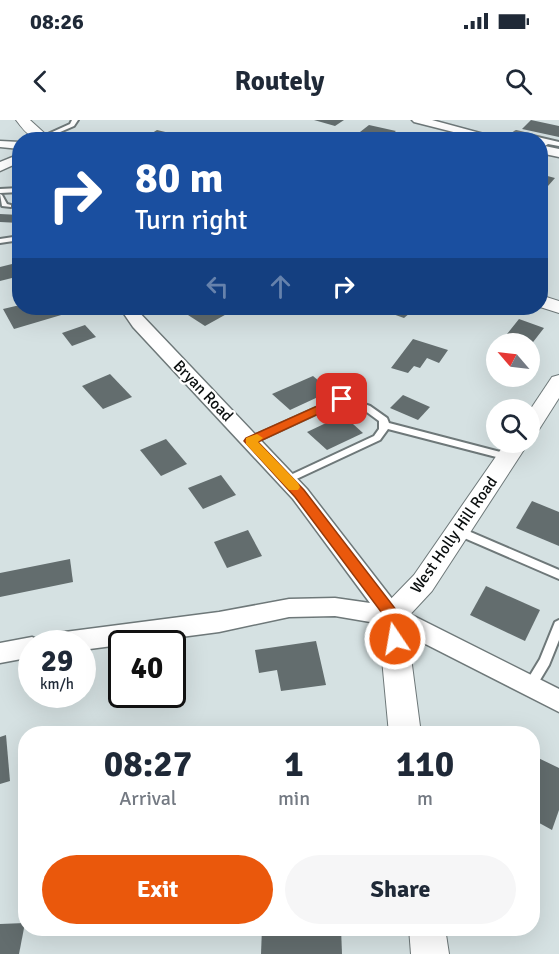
<!DOCTYPE html>
<html lang="en">
<head>
<meta charset="utf-8">
<style>
	:root { --surface:#fff; --page:#f6f6f7; --text:#1f2937; --muted:#747a83; --accent:#ea580c }
	body { margin:0; font-family:Signika,sans-serif; background:var(--page); color:var(--text); height:100vh; display:flex; flex-direction:column; font-size:22px; white-space:nowrap }
	* { box-sizing:border-box; margin:0 }
	p { font-size:20px; color:var(--muted) }
	.icon { flex:none; width:33px; height:33px; fill:none; stroke:currentColor; stroke-width:2; stroke-linecap:round; stroke-linejoin:round }
	.map { position:relative; flex:1; overflow:hidden }
	.details { position:absolute; left:18px; top:606px; width:522px; height:210px; display:flex; flex-direction:column; background:var(--surface); border-radius:24px; box-shadow:0 6px 24px #0002 }
	.details>* { flex:none }
	.hud { position:absolute; left:12px; top:12px; width:536px; height:183px; border-radius:24px; box-shadow:0 6px 24px #0002; background:#1a4fa0; color:#fff; overflow:hidden }
	.needle { width:39px; rotate:298deg }
	.buttons { position:absolute; left:486px; top:213px; display:grid; gap:12px }
	.buttons a { display:grid; place-items:center; width:54px; height:54px; border-radius:50%; background:var(--surface); box-shadow:0 6px 24px #0002; font-size:30px }
	.speed { position:absolute; left:18px; top:510px; display:flex; gap:12px; font-size:30px; font-weight:700; text-align:center }
	.speed>* { display:grid; place-content:center; width:78px; height:78px; border-radius:50%; background:var(--surface); box-shadow:0 6px 24px #0002; line-height:1 }
	.speed small { font-size:15px; font-weight:400 }
	.speed .limit { border:3px solid #111; border-radius:9px; background:#fff; color:#111 }
	.pin { position:absolute; display:grid; place-items:center; width:51px; height:51px; color:#fff; margin:-26px; border-radius:12px; box-shadow:0 3px 9px #0006 }
	.me { position:absolute; width:66px; margin:-33px; rotate:348deg; stroke-linejoin:round; filter:drop-shadow(0 0 4px #0008) }
	.turn { display:flex; align-items:center; gap:21px; height:126px; padding:0 24px; font-size:27px }
	.turn .icon { width:78px; height:78px; stroke-width:2.5 }
	.turn b { display:block; font-size:42px; line-height:51px }
	.lanes { display:flex; align-items:center; height:57px; padding:0 24px; background:#0003; justify-content:center; gap:30px; direction:ltr }
	.lanes .off { opacity:.35 }
	.eta { display:flex; justify-content:space-evenly; align-items:center; height:102px; text-align:center }
	.eta b { font-size:36px; font-weight:800; line-height:42px }
	.primary-button { display:flex; gap:12px; margin-top:auto; padding:12px 24px }
	.primary-button a { flex:1; height:69px; border-radius:36px; background:var(--accent); color:#fff; font-size:24px; font-weight:800; line-height:69px; text-align:center }
	.primary-button a+a { background:var(--page); color:var(--text) }
	.status { display:flex; justify-content:space-between; align-items:center; height:42px; padding:0 30px; background:var(--surface); direction:ltr }
	.status svg { height:16px; fill:currentColor }
	header { display:flex; justify-content:space-between; align-items:center; height:78px; padding:0 24px; background:var(--surface); font-size:27px; font-weight:800 }
	.map>svg:first-child { display:block }
	.building { fill:#636d6e }
	.lines { fill:none; stroke-linecap:round; stroke-linejoin:round }
	.service-casing { stroke:#6e7879; stroke-width:4 }
	.minor-casing { stroke:#6e7879; stroke-width:3 }
	.tertiary-casing { stroke:#6e7879; stroke-width:2 }
	.service { fill:#fff; fill-rule:evenodd }
	.minor { fill:#fff; fill-rule:evenodd }
	.tertiary { fill:#fff; fill-rule:evenodd }
	.route { fill:#ea580c; stroke:#983908; stroke-width:1.5 }
	.slow { fill:#f59e0b }
	.labels { text-anchor:middle; dominant-baseline:central; stroke-width:4.5; stroke-linejoin:round; paint-order:stroke }
	.street-label { font-size:16px; fill:#0a0e0e; stroke:#fff }
</style>
</head>
<body>
<div class="status"><b>08:26</b><svg viewBox="0 0 49 12"><path d="M0 12V9h3v3zM5 12V6h3v6zM10 12V3h3v9zM15 12V0h3v12zM26 1h20v11H26zM47 4h2v5h-2z"/></svg></div>
<header><svg class="icon" aria-label="back" viewBox="0 0 24 24"><path d="M15 5l-7 7 7 7"/></svg>Routely<svg class="icon" aria-label="search" viewBox="0 0 24 24"><circle cx="10" cy="10" r="6"/><path d="M15 15l6 6"/></svg></header>
<div class="map">
<svg width="559" height="834" viewBox="0 0 559 834">
	<rect width="100%" height="100%" fill="#d5e1e2"/>
	<g class="building">
		<path d="M314,0h30l-9,6z"/>
		<path d="M531,0l28,6v11l-37,-8z"/>
		<path d="M369,5l27,6 -9,7 -27,-6z"/>
		<path d="M157,10l21,5 -7,5h-30z"/>
		<path d="M540,54l15,4 -7,8 -8,-2z"/>
		<path d="M0,94l20,1v8l-20,-1z"/>
		<path d="M20,142v14l-20,5v-14z"/>
		<path d="M20,185v3h44l4,5 -54,16 -11,-20z"/>
		<path d="M204,188h22l6,3 -27,15 -17,-11z"/>
		<path d="M376,188h40l-12,10z"/>
		<path d="M519,199l25,9 -14,18v-2h-31z"/>
		<path d="M85,205l11,12 -24,9 -10,-13z"/>
		<path d="M413,219l35,11 -9,13 -12,-5 -7,10 -6,-2 -6,7 -17,-5z"/>
		<path d="M110,254l22,23 -29,12 -21,-23z"/>
		<path d="M313,256l18,15 -41,19 -18,-16z"/>
		<path d="M403,275l27,12 -12,13 -28,-12z"/>
		<path d="M343,295l20,18 -36,17 -20,-18z"/>
		<path d="M166,319l21,25 -26,12 -21,-26z"/>
		<path d="M221,355l15,20 -33,14 -15,-21z"/>
		<path d="M532,381l27,11v34l-43,-18z"/>
		<path d="M248,410l14,26 -35,12 -13,-26z"/>
		<path d="M70,439l3,23 -73,15v-24z"/>
		<path d="M486,466l54,24 -15,31 -55,-26z"/>
		<path d="M316,521l10,44 -45,6 -4,-21 -18,3 -4,-23z"/>
		<path d="M6,615l4,46 -10,3v-47z"/>
		<path d="M532,635l27,13v42l-7,20 -20,-11z"/>
		<path d="M25,803l-6,31h-19v-30z"/>
		<path d="M262,808h79l1,26h-81z"/>
	</g>
	<g class="lines">
		<g class="service-casing">
			<g id="service">
				<path d="M72,0h6l-4,6 -30,13 -5,-1 31,-14z"/>
				<path d="M516,12l43,10v4l-11,-2 -8,5v-5l2,-1 -2,-1v-2h-10l-13,-4 -5,4h-7z"/>
				<path d="M20,68v4l-20,1v-4z"/>
				<path d="M0,74l2,1 5,9 4,1v2l-9,-1z"/>
				<path d="M20,116v4l-20,3v-4z"/>
				<path d="M342,276l28,10 17,12 2,5 119,31 5,3 -5,3 -120,-31 -8,11 -90,42h-6l-2,-2 2,-2 90,-42 5,-7v-8l-15,-11 -22,-8 -89,41h-6l-2,-2 2,-2z"/>
				<path d="M459,407l100,43v9l-104,-45 -1,-3z"/>
				<path d="M559,500v20l-10,25 -15,25 -4,1 -4,-1 -2,-4 2,-4 14,-23 15,-37z"/>
			</g>
		</g>
		<g class="minor-casing">
			<g id="minor">
				<path d="M412,0h20l74,20h-21l-71,-18z"/>
				<path d="M0,21l20,1v7l-20,-2z"/>
				<path d="M540,25l19,4v8l-19,-4z"/>
				<path d="M20,34v8l-20,9v-9z"/>
				<path d="M120,188h15l172,181 93,120 159,80v23l-171,-87 -53,-9 -46,1 -70,15 -137,18v-6h-50v13l-32,6v-20l32,-6 7,3 10,-6 170,-22 70,-13 46,-1 35,5 -77,-104 -160,-172z"/>
			</g>
		</g>
		<g class="tertiary-casing">
			<g id="tertiary">
				<path d="M16,0h14l22,20c-20,0 -24,-4 -36,-20z"/>
				<path d="M540,175l19,6v12l-19,-6z"/>
				<path d="M559,255v23l-21,33 -8,2v-23l22,-33z"/>
				<path d="M506,322h23l-97,149 -26,28 15,115h-32l-11,-118 4,-8 32,-33z"/>
				<path d="M409,808h36l4,26h-38z"/>
			</g>
		</g>
		<use href="#service" class="service"/>
		<use href="#minor" class="minor"/>
		<use href="#tertiary" class="tertiary"/>
	</g>
	<path class="route" d="M342,275l4,1v5l-88,41 46,48 93,121 5,28 -2,5 -5,2 -6,-2 -4,-27 -90,-120 -51,-56 2,-3z"/>
	<path class="slow" d="M257,314l6,4 -5,4 40,41 2,4 -2,3h-9l-43,-46v-6z"/>
	<g class="labels">
		<g class="street-label">
			<text transform="translate(203 271) rotate(46)">Bryan Road</text>
			<text transform="translate(454 415) rotate(-55)">West Holly Hill Road</text>
		</g>
	</g>
</svg>
<div class="buttons">
<a><svg class="needle" viewBox="-14 -14 28 28"><path d="M0-13l5 13h-10z" fill="#e53935"/><path d="M0 13l5-13h-10z" fill="#747a83"/></svg></a>
<a><svg class="icon" aria-label="search" viewBox="0 0 24 24"><circle cx="10" cy="10" r="6"/><path d="M15 15l6 6"/></svg></a>
</div>
<div class="speed"><div>29<small>km/h</small></div><div class="limit">40</div></div>
<div class="pin" style="left:342px;top:279px;background:#d93025"><svg class="icon" aria-label="arrive" viewBox="0 0 24 24"><path d="M6 21V4h12l-3 4 3 4H6"/></svg></div>
<svg class="me" style="left:395px;top:519px" viewBox="-20 -20 40 40"><circle r="17" fill="#ea580c" stroke="#fff" stroke-width="3"/><path d="M0-11L8 9 0 5-8 9z" fill="#fff"/></svg>
<div class="hud">
<div class="turn"><svg class="icon" aria-label="right" viewBox="0 0 24 24"><path d="M7 20v-9h11M14 6l5 5-5 5"/></svg><div><b>80 m</b>Turn right</div></div>
<div class="lanes"><svg class="icon off" aria-label="left" viewBox="0 0 24 24"><path d="M17 20v-9H6M10 6l-5 5 5 5"/></svg><svg class="icon off" aria-label="ahead" viewBox="0 0 24 24"><path d="M12 20V5M6 11l6-6 6 6"/></svg><svg class="icon" aria-label="right" viewBox="0 0 24 24"><path d="M7 20v-9h11M14 6l5 5-5 5"/></svg></div>
</div>
<section class="details">
<div class="eta">
<div><b>08:27</b><p>Arrival</p></div>
<div><b>1</b><p>min</p></div>
<div><b>110</b><p>m</p></div>
</div>
<div class="primary-button"><a>Exit</a><a>Share</a></div>
</section>
</div>
</body>
</html>
